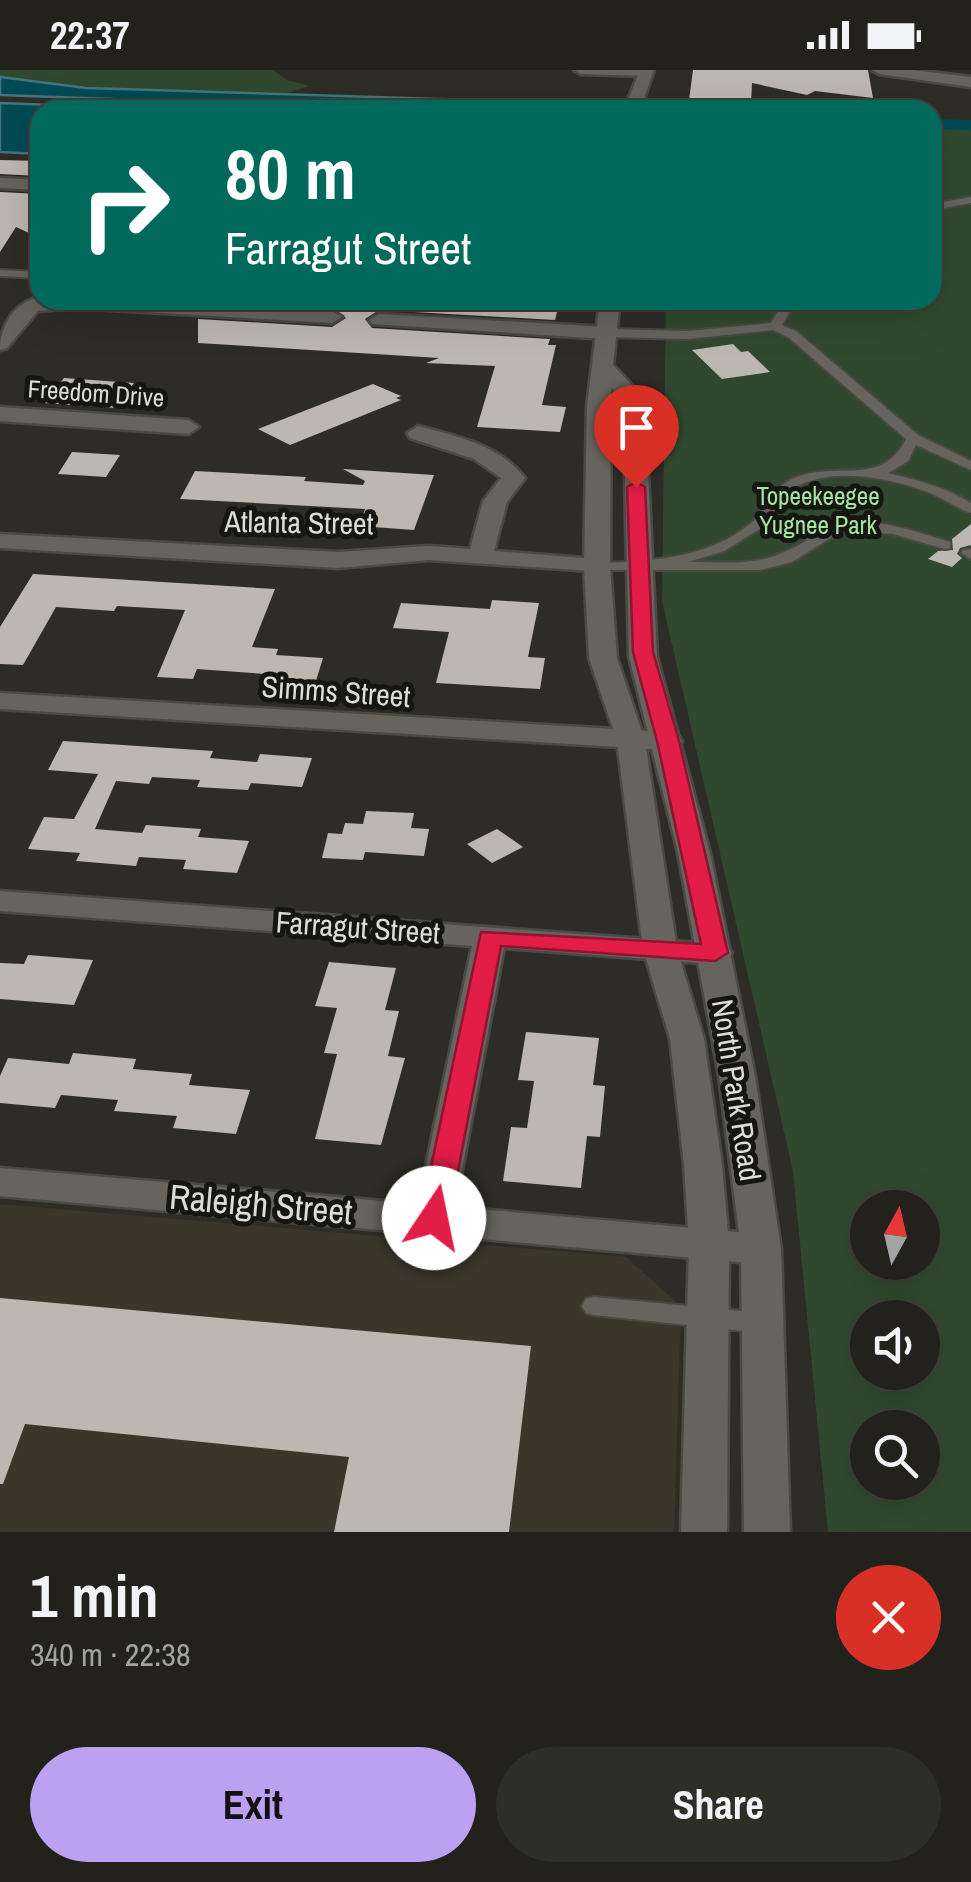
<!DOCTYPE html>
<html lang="en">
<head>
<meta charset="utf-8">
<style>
	:root { --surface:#22211c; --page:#2e2e29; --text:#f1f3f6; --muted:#a2a3a3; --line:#3f3e3b; --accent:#bca0f2 }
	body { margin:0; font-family:"Archivo Narrow",sans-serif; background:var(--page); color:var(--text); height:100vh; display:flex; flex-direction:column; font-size:38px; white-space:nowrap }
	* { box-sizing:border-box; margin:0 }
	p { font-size:32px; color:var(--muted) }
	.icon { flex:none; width:55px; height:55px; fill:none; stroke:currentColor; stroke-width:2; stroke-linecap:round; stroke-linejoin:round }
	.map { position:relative; height:1462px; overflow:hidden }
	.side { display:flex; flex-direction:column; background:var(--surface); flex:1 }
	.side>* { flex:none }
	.hud { position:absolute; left:30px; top:30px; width:912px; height:210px; border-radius:30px; box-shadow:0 10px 40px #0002,0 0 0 2px var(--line); background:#00695c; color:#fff; overflow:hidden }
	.needle { width:65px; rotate:8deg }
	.controls { position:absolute; left:850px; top:1120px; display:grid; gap:20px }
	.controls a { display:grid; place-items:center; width:90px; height:90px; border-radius:50%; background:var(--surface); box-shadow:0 10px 40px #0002,0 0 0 2px var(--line); font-size:50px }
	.pin { position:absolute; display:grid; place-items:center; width:85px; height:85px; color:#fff; margin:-102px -42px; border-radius:50% 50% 50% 0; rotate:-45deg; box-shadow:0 0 10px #0007 }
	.pin .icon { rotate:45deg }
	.me { position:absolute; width:110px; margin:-55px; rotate:11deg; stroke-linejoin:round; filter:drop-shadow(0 0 8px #0008) }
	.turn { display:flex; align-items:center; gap:35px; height:210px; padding:0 30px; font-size:45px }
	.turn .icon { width:130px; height:130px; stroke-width:2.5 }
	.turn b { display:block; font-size:70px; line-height:85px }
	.round { display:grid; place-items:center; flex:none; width:105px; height:105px; border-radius:52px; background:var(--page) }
	.head { display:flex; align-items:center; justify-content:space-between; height:170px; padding:0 30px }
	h1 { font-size:60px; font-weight:800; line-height:75px }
	.primary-button { display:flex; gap:20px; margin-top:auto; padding:20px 30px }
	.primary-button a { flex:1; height:115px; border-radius:60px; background:var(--accent); color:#111; font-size:40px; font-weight:800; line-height:115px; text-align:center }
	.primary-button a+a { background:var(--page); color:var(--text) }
	.status { display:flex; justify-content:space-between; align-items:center; height:70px; padding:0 50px; background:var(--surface); direction:ltr }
	.status svg { height:28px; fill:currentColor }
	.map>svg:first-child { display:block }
	.built { fill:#3a362a }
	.green { fill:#30492e; fill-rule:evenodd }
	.water { fill:#004a55; stroke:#42767c; stroke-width:2.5 }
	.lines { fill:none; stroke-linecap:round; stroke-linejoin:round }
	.canal { fill:#004a55; fill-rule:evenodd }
	.building { fill:#bcb7b0 }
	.service-casing { stroke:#4a4943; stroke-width:4 }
	.minor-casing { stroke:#4a4943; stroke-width:5 }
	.tertiary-casing { stroke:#4a4943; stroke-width:5 }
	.service { fill:#66645d; fill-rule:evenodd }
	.minor { fill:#66645d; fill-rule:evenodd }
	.tertiary { fill:#66645d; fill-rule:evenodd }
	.route { fill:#e11d48; stroke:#92132f; stroke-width:2.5 }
	.labels { text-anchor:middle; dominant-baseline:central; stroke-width:10; stroke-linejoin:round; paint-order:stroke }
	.far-street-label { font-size:25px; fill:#dddcd8; stroke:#151512 }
	.far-park-label { font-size:25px; fill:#a5e4a0; stroke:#151512 }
	.street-label { font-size:30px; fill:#dddcd8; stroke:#151512 }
	.near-street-label { font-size:35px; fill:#dddcd8; stroke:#151512 }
</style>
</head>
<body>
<div class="status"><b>22:37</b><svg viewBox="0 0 49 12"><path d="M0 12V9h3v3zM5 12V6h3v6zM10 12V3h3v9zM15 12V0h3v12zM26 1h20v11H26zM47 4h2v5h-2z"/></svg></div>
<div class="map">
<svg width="971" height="1462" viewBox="0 0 971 1462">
	<rect width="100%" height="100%" fill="#2e2c26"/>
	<path class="built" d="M0,1134l626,53 55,49 -7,226h-674z"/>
	<g class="green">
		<path d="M0,0h273l14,10 22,6 -24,8 -199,-6 -86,-11z"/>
		<path d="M933,57l38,2v1403h-143l-35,-361 -131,-570 4,-301h266zM868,1138h54v54h-54zM868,1248h54v54h-54zM868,1358h54v54h-54z"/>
	</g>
	<g class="water">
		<path d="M0,7l86,11 509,16 16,6h-191l-420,-15z"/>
		<path d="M0,33l157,6 -117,1v44l-40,-2z"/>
	</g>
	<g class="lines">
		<path class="canal" d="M932,49l39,1v10l-39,-1z"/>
	</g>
	<g class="building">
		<path d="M693,0h175l5,28 -58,-7 -8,4 -55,-12 -1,20 -62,-3z"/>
		<path d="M0,90l40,1v15l-40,-2z"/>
		<path d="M0,122l40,2v44l-24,-11 -16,25z"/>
		<path d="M208,230h352l-5,20 -176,-10 -14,9 7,9 178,11 -2,6h8l-14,60 24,2 -6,25 -83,-5 18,-61 -69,-3 13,-5 -241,-15v-24l134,8 14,-9 -14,-11z"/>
		<path d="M733,274l8,8 7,-1 22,21 -48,7 -30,-29z"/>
		<path d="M64,308l70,5 -18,25 -72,-5z"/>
		<path d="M373,314l28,12 -5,2 5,2 -111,45 -32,-16z"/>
		<path d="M72,382l48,3 -14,22 -48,-3z"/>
		<path d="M343,399l91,6 -20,55 -55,-4 6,-17 -185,-10 15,-28 111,6 -2,4 59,4 2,-4z"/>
		<path d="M971,454v21l-11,3 -3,6 5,4 -10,9 -24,-8 10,-8 15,-1 -1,-11z"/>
		<path d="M33,504l242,15 -23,58 26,2 -2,6 47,3 -8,26 -52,-4 3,-6 -69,-5 -4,10 -36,-2 28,-67 -68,-4 -3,5 -58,-4 -33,58 -23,-1v-37z"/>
		<path d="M492,530l47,3 -11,54 17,1 -5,31 -104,-6 13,-51 -56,-4 8,-25 89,6z"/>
		<path d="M63,671l150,10 -3,7 47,4 3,-8 52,4 -10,29 -51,-4 -3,7 -51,-3 3,-7 -48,-3 -3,7 -33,-3 -21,48 47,4 4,-8 55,4 -3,8 51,4 -12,32 -54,-4 3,-9 -47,-3 -3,9 -60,-5 4,-8 -52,-4 16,-32 30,2 24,-45 -50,-4z"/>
		<path d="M366,741l48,2 -3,15 18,1 -5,27 -59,-4 -2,8 -41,-2 6,-25 14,1 3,-11 18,1z"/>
		<path d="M497,759l26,18 -31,16 -25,-19z"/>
		<path d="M28,885l65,5 -19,45 -74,-6v-36l24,1z"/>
		<path d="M329,892l67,6 -11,42 14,1 -11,45 17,2 -24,87 -66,-6 22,-85 -13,-1 13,-45 -22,-2z"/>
		<path d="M526,962l73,6 -6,47 12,1 -5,51 -13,-1 -6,52 -78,-7 8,-54 16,1 7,-47 -16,-1z"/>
		<path d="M73,983l63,6 -3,10 59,5 -3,11 61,5 -14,44 -63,-6 4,-12 -63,-5 4,-11 -57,-5 -6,13 -55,-5v-27l8,-18 61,6z"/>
		<path d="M0,1228l531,48 -22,186h-175l15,-75 -324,-33 -22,60h-3z"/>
	</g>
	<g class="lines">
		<g class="service-casing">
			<g id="service">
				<path d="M971,127v6l-39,7v-6z"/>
				<path d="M0,200l40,2v6l-40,-2z"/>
				<path d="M785,230h12l-15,25 14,6 122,104 53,26v9l-55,-25 -8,16 -20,12c29,7 57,14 83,30v10c-15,-5 -28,-15 -43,-21 -37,-14 -95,-26 -132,-5 -11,7 -17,20 -25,31l22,3 24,13c39,-25 93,-4 133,8v6l-5,1 -52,-15 -42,-3 -14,3 -45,28 -32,8h-168v-6l5,-1c52,-1 111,-5 153,-39 16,-13 22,-36 42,-45 45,-20 89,10 114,-40l-118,-102 -15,-7 -85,9 -81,-2 -6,-4 6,-4 81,2 83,-8zM765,456l20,2 22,12c-45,28 -69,22 -119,22l36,-11z"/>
				<path d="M971,479v10l-10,-6 2,-3z"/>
				<path d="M594,1227l168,16 8,3 4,7 -4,7 -8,3 -168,-18 -8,-2 -4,-7 4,-7z"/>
			</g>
		</g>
		<g class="minor-casing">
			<g id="minor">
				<path d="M574,0h78l1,2 -7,4 -65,-2z"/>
				<path d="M872,0h41l58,7v10l-92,-13z"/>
				<path d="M236,34l6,2 2,4h-16z"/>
				<path d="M0,108l40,2v10l-40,-2z"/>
				<path d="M32,229l111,1 189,11 10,6 -10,6 -256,-15 -38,3 -31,37 -7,2c0,-21 11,-43 32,-51z"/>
				<path d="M379,244l228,13 10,6 -10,6 -235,-15 -3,-4z"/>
				<path d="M0,337l188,13 11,7 -11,7 -188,-13z"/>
				<path d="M418,356c38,10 82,19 107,52l-18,24 -13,49 103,8 13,8 -4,5 -177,-12 -91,8 -338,-20v-14l338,18 91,-6 41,3 13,-48 18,-23 -27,-19 -64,-21 -3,-5z"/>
				<path d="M0,623l668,39 10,3 4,6 -4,6 -10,3 -668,-41z"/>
				<path d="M0,821l727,54 5,8 -5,8 -12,3 -211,-16 -49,259 306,27 14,4 6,11 -6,11 -14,4 -761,-68v-28l418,36 54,-258 -472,-35z"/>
			</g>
		</g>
		<g class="tertiary-casing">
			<g id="tertiary">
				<path d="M640,0h14l-14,40h-16z"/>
				<path d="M600,230h20l-7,65 27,29 6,38 11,225 53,196 45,223 26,173 9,283h-46l-3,-283 -22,-173 -41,-223 -49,-196 -5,-225 -6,-37 -7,-8 -1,180 7,91 28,83 32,208 27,90 18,126 7,79 -2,288h-46l8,-288 -5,-79 -14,-126 -27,-90 -26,-208 -28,-83 -5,-91 3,-161z"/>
			</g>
		</g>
		<use href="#service" class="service"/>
		<use href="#minor" class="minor"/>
		<use href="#tertiary" class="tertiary"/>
	</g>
	<path class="route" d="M636,412l9,5 8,165 26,89 49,212 -13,8 -214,-15 -52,272 -4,8 -11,4 -10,-4 -4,-8 61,-286 220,12 -44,-203 -24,-89 -6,-165z"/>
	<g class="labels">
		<g class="far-street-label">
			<text transform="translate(96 323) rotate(4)">Freedom Drive</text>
		</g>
		<g class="far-park-label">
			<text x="818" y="426">Topeekeegee<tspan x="818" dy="29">Yugnee Park</tspan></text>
		</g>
		<g class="street-label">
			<text transform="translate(299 452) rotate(1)">Atlanta Street</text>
			<text transform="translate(336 621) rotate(4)">Simms Street</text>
			<text transform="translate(358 857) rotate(4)">Farragut Street</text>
			<text transform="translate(737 1020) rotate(81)">North Park Road</text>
		</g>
		<g class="near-street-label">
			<text transform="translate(261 1134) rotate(5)">Raleigh Street</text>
		</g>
	</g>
</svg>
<div class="controls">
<a><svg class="needle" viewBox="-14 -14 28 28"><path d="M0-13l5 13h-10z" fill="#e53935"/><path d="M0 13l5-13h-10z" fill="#a2a3a3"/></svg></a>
<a><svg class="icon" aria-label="sound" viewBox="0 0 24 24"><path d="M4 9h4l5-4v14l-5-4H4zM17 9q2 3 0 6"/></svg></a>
<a><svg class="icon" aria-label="search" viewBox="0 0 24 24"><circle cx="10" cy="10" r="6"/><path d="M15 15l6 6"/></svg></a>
</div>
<div class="pin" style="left:636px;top:417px;background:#d93025"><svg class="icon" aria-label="arrive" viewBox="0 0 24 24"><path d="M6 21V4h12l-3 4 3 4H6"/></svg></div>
<svg class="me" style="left:434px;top:1148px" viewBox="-20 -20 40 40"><circle r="19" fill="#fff"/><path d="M0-13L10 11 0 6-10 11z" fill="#e11d48"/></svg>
<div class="hud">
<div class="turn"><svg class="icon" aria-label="right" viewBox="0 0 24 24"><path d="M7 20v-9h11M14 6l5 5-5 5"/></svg><div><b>80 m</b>Farragut Street</div></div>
</div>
</div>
<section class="side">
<div class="head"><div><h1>1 min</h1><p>340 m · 22:38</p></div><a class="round" style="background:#d93025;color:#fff"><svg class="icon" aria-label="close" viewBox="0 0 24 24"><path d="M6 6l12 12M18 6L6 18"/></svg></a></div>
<div class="primary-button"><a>Exit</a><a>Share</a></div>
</section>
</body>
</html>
